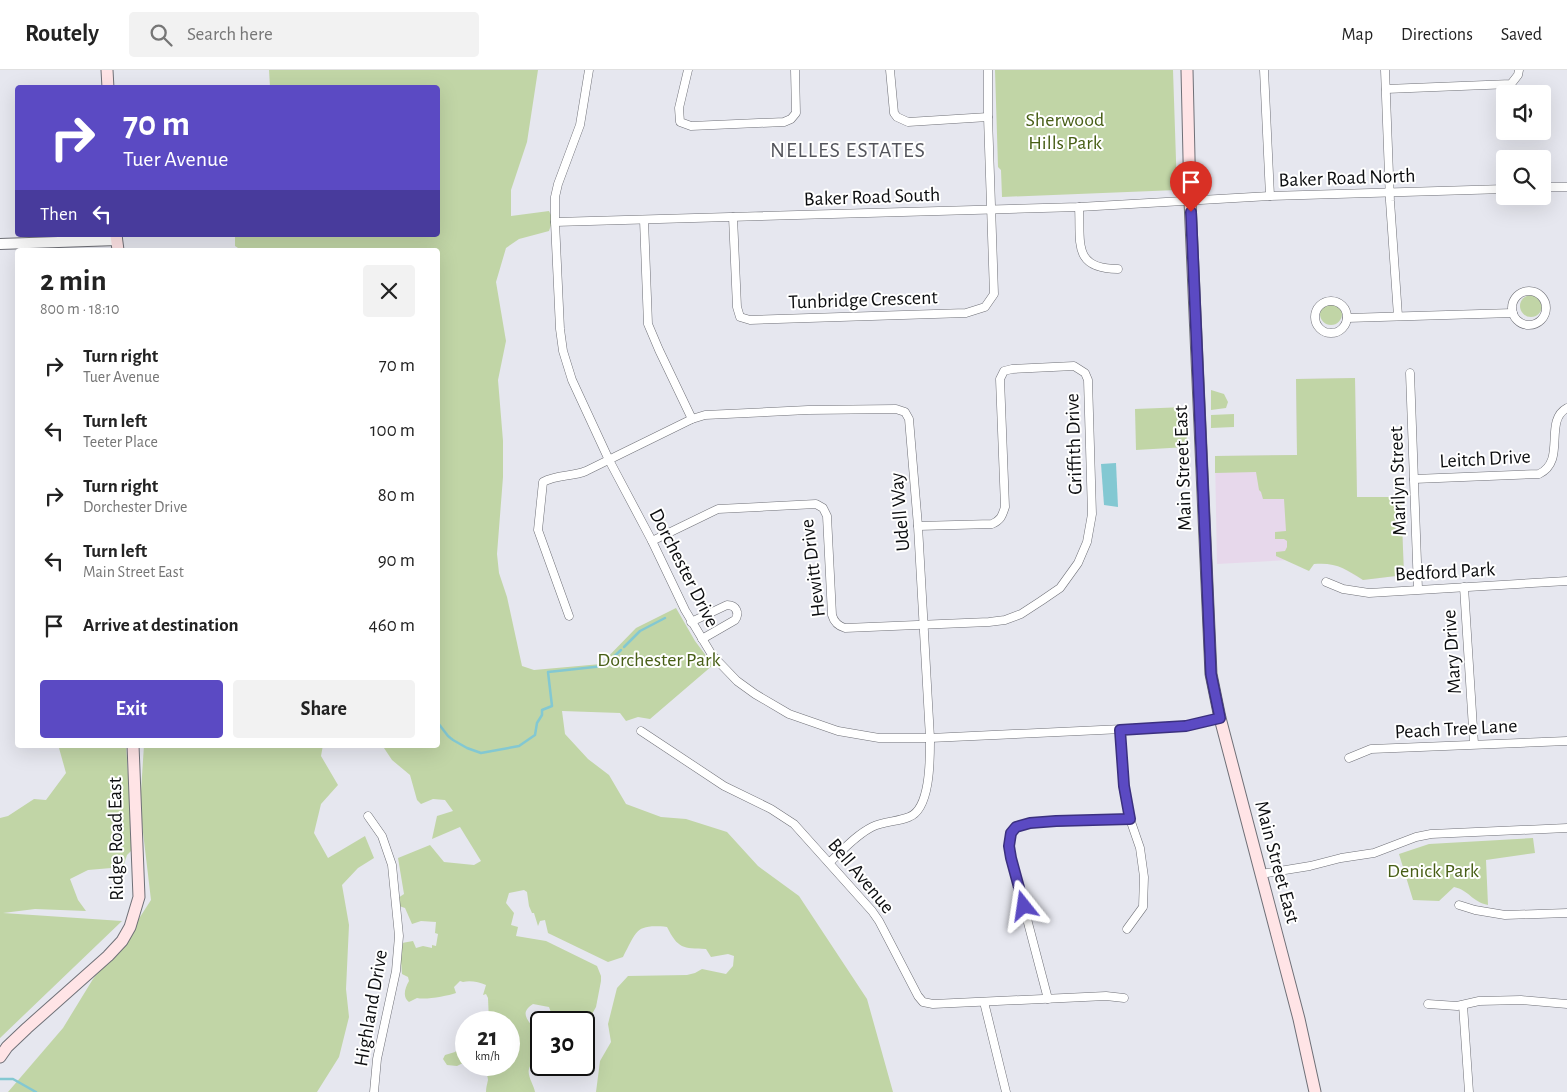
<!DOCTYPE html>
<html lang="en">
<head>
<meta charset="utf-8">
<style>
	:root { --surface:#fff; --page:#f2f2f2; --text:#222; --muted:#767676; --line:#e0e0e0; --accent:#5b4ac3 }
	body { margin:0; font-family:"Alegreya Sans",sans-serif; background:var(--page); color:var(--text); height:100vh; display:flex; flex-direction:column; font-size:19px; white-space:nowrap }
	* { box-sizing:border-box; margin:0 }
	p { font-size:16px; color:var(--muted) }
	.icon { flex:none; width:28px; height:28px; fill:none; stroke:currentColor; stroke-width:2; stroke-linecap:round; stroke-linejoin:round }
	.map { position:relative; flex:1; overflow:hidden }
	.panel { position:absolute; left:15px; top:178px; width:425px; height:500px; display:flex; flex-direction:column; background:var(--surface); border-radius:5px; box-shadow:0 5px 20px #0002 }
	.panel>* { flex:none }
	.top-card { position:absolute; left:15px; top:15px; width:425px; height:152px; border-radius:5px; box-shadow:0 5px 20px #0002; background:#5b4ac3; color:#fff; overflow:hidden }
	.buttons { position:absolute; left:1496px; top:15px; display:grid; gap:10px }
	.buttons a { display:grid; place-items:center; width:55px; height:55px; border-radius:5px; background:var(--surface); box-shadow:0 5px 20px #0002; font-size:25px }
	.speed { position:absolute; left:455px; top:941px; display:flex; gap:10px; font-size:25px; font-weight:700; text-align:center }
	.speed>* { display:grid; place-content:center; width:65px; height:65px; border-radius:50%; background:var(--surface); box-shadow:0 5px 20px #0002; line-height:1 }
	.speed small { font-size:12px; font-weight:400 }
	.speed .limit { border:2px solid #111; border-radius:8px; background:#fff; color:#111 }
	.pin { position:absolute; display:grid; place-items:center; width:42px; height:42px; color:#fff; margin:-51px -21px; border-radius:50% 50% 50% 0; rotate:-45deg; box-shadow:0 0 5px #0007 }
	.pin .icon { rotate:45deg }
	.me { position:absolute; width:55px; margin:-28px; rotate:345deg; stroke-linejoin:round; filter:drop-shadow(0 0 4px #0008) }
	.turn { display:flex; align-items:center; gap:18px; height:105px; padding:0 25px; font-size:22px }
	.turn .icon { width:65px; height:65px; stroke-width:2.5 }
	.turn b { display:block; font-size:35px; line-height:42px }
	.then { display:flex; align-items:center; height:48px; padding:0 25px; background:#0003; gap:10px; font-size:19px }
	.round { display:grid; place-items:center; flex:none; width:52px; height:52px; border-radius:5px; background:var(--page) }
	.headline { display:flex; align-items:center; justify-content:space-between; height:85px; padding:0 25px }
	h1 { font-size:30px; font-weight:600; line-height:38px }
	.primary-button { display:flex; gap:10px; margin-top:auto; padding:10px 25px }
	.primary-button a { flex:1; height:58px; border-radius:5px; background:var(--accent); color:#fff; font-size:20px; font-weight:600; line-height:58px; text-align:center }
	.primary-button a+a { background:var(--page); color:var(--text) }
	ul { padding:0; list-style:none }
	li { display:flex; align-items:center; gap:15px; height:65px; padding:0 25px }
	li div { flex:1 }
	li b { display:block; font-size:19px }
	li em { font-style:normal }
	header { display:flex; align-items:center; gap:30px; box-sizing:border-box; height:70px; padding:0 25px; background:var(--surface); border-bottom:1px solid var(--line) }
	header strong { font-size:24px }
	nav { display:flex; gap:28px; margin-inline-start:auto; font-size:18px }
	.search { width:350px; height:45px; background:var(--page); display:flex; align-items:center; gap:12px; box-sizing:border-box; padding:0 18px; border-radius:5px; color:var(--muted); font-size:19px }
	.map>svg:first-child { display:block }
	.education { fill:#e7d8eb }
	.green { fill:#c1d5a6 }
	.water { fill:#83c8d2 }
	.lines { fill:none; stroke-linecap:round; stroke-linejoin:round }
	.stream { stroke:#83c8d2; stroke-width:2.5 }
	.minor-casing { stroke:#6f7077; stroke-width:9 }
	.tertiary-casing { stroke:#6f7077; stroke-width:12 }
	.secondary-casing { stroke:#6f7077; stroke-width:13 }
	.minor { stroke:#fff; stroke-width:8 }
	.tertiary { stroke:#fff; stroke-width:10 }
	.secondary { stroke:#ffe4e6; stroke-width:11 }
	.route-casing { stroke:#3b307f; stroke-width:12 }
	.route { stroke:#5b4ac3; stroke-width:9 }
	.labels { text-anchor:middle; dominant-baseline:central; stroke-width:4; stroke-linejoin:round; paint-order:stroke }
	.park-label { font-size:20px; fill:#475e16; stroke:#fff }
	.street-label { font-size:20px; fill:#0c0d0f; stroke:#fff }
	.quarter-label { font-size:22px; letter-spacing:1px; fill:#54555c; stroke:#fff }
</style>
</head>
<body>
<header>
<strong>Routely</strong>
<div class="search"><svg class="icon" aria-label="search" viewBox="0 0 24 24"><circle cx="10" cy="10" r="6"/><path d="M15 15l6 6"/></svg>Search here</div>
<nav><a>Map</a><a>Directions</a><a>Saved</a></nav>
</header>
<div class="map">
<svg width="1567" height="1022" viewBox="0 0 1567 1022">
	<rect width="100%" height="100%" fill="#e6e7ef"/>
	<path class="education" d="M1355,308l2,119h44l3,78 -41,5 -37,-22 -109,6 -2,-108 82,-1 -1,-76z"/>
	<g class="green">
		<path d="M269,0h269l-11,72 -16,48v26l38,-5 4,8 -4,12 -30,8 -13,9 -10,34 10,59 -8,39 5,61v36l-6,77 2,19 8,24 15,69 12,4 67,-6 35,-36 40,-20 19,33 18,24 -63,54 -12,-2 -12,4 -6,-8 -58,-2 3,23 23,25 21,16 17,29 35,13 25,2 41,13 31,34 41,30 68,103 26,93h-297l4,-31 11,-19 -3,-18 9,-36 11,-12 59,-1 8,-2 7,-4 24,5 7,-8 1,-10 -6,-2 -17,3 -5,-8c-23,-1 -28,0 -39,-22 -32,-3 -30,4 -44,30l-15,5 -58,-28 -2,-1 -3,-13 -5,1 -2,5 -4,-13h-2l-3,-7 -2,-14 -3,-2 -15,3 -3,10 8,10 -3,12 7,2 -2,9 30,5 51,25 4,10v5l-5,26 -8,14 -3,26 -1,1v-26h-24l1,-3 -2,-2 -6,1 -4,-11 -16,-3c-18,11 2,21 6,33 2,7 0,20 -5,26 -3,3 -4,2 -5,6 -2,7 5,16 6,23h-49c0,-5 1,-7 2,-12 0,-5 -4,-9 -2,-15h23v-43h-20l-1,-24 -2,-4 -3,1 3,-10c-7,-3 -16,-5 -23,-3l-3,-1 -6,6 2,6c-9,3 -30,7 -39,5l-8,4c-7,-5 -4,-14 0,-21l-1,-4 -6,-3 -2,-24 2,-7 11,-2 3,7 7,-2 9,2v-3l4,1 2,-12 -3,-1 1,-11 -15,-1 -9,3 -7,-16 -6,-2 -1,-8 6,-4 -6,-36 32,-13 14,17 30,3 7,-4 -21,-34 -28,12 5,-23 16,-5 -8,-11 -12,-1 -12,5 -4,-4 -7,-25 -18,-15 -10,-15h56v-495h-197l-6,-4v-11h203v-147l-168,-1z"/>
		<path d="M995,0h178l4,120 -175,7 -1,-27 -3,-3z"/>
		<circle cx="1531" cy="236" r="11"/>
		<circle cx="1331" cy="244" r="11"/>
		<path d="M1355,308l2,119h44l3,78 -41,5c-17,-11 -27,-18 -49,-16l-5,7 -33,-15v-4l9,-1 2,-4v-6l-3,-2h-9v-7l11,-1 -2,-32h-21l-2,-7 -2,-2 -3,-18 -41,1v-17l82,-1 -1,-76z"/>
		<path d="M1211,320l13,4 4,8 -2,6 -15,2z"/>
		<path d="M1186,337l1,40 -51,3 -1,-41z"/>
		<path d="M1234,344v13l-23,1v-13z"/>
		<path d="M66,675h60l7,104 -6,6 -4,12 -35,3 -18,9 8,21 8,11 -51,-2 -32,4 119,8 -122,117v-220l8,-2 26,-17 12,1 20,-27 -7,-25z"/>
		<path d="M144,675h179l-2,11 17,29 -17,19 -7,29 14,25 37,-22 9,22 -16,10 -16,17 7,40 -3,64 3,28 -10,40 -22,35h-309l55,-64 30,-49 34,-42 24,-37 -11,-93z"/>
		<path d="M1533,768l2,15 -49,7 2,45c-16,-3 -19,-15 -34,-18l-15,14 -26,-1 -14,-46 30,-10z"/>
		<path d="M465,972l1,16 -3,5 -6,3 -10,-1 -4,-6 2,-4 10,-3z"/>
	</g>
	<path class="water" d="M1116,393l2,44 -14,-2 -3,-41z"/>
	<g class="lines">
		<g class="stream">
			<path d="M624,577l16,-16 25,-13"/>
			<path d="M438,653l10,13 5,4 14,8 14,5 38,-7 16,-11 2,-12 5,-8v-5l10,-4 -4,-34 56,-6 17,-16"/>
			<path d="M0,1009h13l23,13"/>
		</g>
		<g class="minor-casing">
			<g id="minor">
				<path d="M589,0l-9,55 -22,59 -3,13v25l5,107 3,22 9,29 37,80 43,81 33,69 27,45 25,26 18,13 34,20 49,17 41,7h51l256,-12 34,-8"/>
				<path d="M688,0l-9,38 1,14 11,4 93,-4 7,-3 5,-6 -1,-43"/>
				<path d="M890,0l4,43 3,4 11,5 80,-5"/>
				<path d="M1264,0l6,126"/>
				<path d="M1385,0l5,131 8,115"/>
				<path d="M1386,19l125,-5 7,-9 1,-5"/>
				<path d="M1542,117h25"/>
				<path d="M1079,137c2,35 -7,62 39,62"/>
				<path d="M733,147l4,90 3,10 10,3 216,-7 19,-6 9,-13 -6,-177v-47"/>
				<path d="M644,150l4,104 11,26 33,69"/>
				<path d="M555,152l524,-15 191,-11 235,-7"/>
				<circle cx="1529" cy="238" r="17"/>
				<circle cx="1331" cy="247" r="16"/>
				<path d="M1347,248l166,-5"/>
				<path d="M1410,303l8,216"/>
				<path d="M1414,409l125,-5c28,-13 4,-53 28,-66"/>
				<path d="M652,471l66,-32 98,-5 7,4 4,8 5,99c2,7 6,11 13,13l144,-6 16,-2 16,-6 20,-13 19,-13 18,-25 9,-21 5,-28 -4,-134 -3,-7 -11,-7 -62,3 -8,2 -4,8 5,128c-3,9 -4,13 -13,17l-74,2"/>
				<path d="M1326,512l17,7 26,4 198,-12"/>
				<path d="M1464,517l10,157"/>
				<path d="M569,546l-31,-86 5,-48c14,-8 29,-5 43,-11l106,-52 13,-4 103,-5 88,-1 9,3 4,7 9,107 12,212c0,19 1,71 -21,79 -12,5 -25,4 -37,10 -16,8 -29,23 -42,35"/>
				<path d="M691,552l36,-17c9,0 13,8 8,15l-33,19"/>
				<path d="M1121,659l2,57 7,33 10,29 4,29 -1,30 -16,22"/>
				<path d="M641,661l83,55 47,23 23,15 78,87 7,10 39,75 5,6 10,2 173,-8 18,2"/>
				<path d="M1349,688l22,-9 196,-8"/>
				<path d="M368,746l14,20 10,29 7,71 -3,35 -19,88 -3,33"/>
				<path d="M1261,804l49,-8 31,-8 33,-5 42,-16 15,-3 136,-6"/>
				<path d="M1459,835l16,5 30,5 62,-2"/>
				<path d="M1048,929l-37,-141c-2,-19 -3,-31 19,-35l100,-4"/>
				<path d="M984,932l22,90"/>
				<path d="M1428,934l29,2 22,-5 42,-1 46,4"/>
				<path d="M1463,935l6,87"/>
			</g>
		</g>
		<g class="tertiary-casing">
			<path id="tertiary" d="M0,174l117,-4"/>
		</g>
		<g class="secondary-casing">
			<g id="secondary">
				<path d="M107,0l1,18"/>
				<path d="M1187,0l3,131 21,473 9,44 79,301 16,73"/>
				<path d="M116,165l2,15"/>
				<path d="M0,987l7,-10 20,-19 81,-72 14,-15 8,-14 9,-30 -6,-152"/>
			</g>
		</g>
		<use href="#minor" class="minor"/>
		<use href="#tertiary" class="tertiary"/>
		<use href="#secondary" class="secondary"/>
	</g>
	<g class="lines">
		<g class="route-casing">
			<path id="route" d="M1024,836l-13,-48 -2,-12 2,-13 5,-6 14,-4 26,-2 74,-2 -6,-33 -4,-56 66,-4 34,-8 -9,-44 -20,-462"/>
		</g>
		<use href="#route" class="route"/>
	</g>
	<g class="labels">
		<g class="park-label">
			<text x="1065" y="50">Sherwood<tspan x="1065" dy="23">Hills Park</tspan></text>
			<text x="659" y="590">Dorchester Park</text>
			<text x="1433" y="801">Denick Park</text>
		</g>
		<g class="street-label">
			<text transform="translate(1347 108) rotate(-2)">Baker Road North</text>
			<text transform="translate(872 127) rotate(-2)">Baker Road South</text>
			<text transform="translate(863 230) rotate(-2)">Tunbridge Crescent</text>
			<text transform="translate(1074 374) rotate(-92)">Griffith Drive</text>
			<text transform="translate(1485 389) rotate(-3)">Leitch Drive</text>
			<text transform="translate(1183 398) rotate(-92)">Main Street East</text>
			<text transform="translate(1398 411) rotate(-92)">Marilyn Street</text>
			<text transform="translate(900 442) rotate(-95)">Udell Way</text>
			<text transform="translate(684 498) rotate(63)">Dorchester Drive</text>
			<text transform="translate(813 498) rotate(-97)">Hewitt Drive</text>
			<text transform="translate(1445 502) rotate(-3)">Bedford Park</text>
			<text transform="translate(1452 582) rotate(-94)">Mary Drive</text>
			<text transform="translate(1456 659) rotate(-3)">Peach Tree Lane</text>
			<text transform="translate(116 769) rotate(-91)">Ridge Road East</text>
			<text transform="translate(1277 792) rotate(75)">Main Street East</text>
			<text transform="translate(861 806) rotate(50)">Bell Avenue</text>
			<text transform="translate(371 938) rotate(-80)">Highland Drive</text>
		</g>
		<g class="quarter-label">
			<text x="848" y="80">NELLES ESTATES</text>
		</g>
	</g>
</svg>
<div class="buttons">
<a><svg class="icon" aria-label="sound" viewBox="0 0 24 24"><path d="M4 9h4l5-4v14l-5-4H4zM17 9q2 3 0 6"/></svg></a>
<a><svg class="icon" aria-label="search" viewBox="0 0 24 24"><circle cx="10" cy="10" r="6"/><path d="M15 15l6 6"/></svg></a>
</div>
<div class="speed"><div>21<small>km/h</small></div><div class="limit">30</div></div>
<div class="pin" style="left:1191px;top:142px;background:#d93025"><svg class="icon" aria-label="arrive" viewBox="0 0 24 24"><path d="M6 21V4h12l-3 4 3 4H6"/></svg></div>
<svg class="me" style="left:1024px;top:836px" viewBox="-20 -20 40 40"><path d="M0-17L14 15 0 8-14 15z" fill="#5b4ac3" stroke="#fff" stroke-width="4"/></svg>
<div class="top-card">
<div class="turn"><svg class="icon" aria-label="right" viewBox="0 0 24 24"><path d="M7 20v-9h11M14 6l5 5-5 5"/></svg><div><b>70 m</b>Tuer Avenue</div></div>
<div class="then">Then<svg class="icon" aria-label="left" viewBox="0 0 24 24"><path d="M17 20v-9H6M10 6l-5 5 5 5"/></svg></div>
</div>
<section class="panel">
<div class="headline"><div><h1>2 min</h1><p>800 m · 18:10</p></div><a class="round"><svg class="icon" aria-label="close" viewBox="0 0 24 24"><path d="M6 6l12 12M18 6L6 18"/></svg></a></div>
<ul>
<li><svg class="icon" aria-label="right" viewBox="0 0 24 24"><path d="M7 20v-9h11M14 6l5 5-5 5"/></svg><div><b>Turn right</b><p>Tuer Avenue</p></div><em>70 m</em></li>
<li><svg class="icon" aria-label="left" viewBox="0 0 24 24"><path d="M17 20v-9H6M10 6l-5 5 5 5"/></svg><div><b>Turn left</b><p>Teeter Place</p></div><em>100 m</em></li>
<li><svg class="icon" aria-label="right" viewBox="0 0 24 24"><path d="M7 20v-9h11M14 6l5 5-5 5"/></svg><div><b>Turn right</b><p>Dorchester Drive</p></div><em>80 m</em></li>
<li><svg class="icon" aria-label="left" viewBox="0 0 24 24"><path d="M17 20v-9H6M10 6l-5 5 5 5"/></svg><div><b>Turn left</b><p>Main Street East</p></div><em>90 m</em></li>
<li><svg class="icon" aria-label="arrive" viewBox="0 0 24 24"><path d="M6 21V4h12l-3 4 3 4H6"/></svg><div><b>Arrive at destination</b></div><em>460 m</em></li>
</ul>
<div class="primary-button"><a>Exit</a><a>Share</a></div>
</section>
</div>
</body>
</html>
